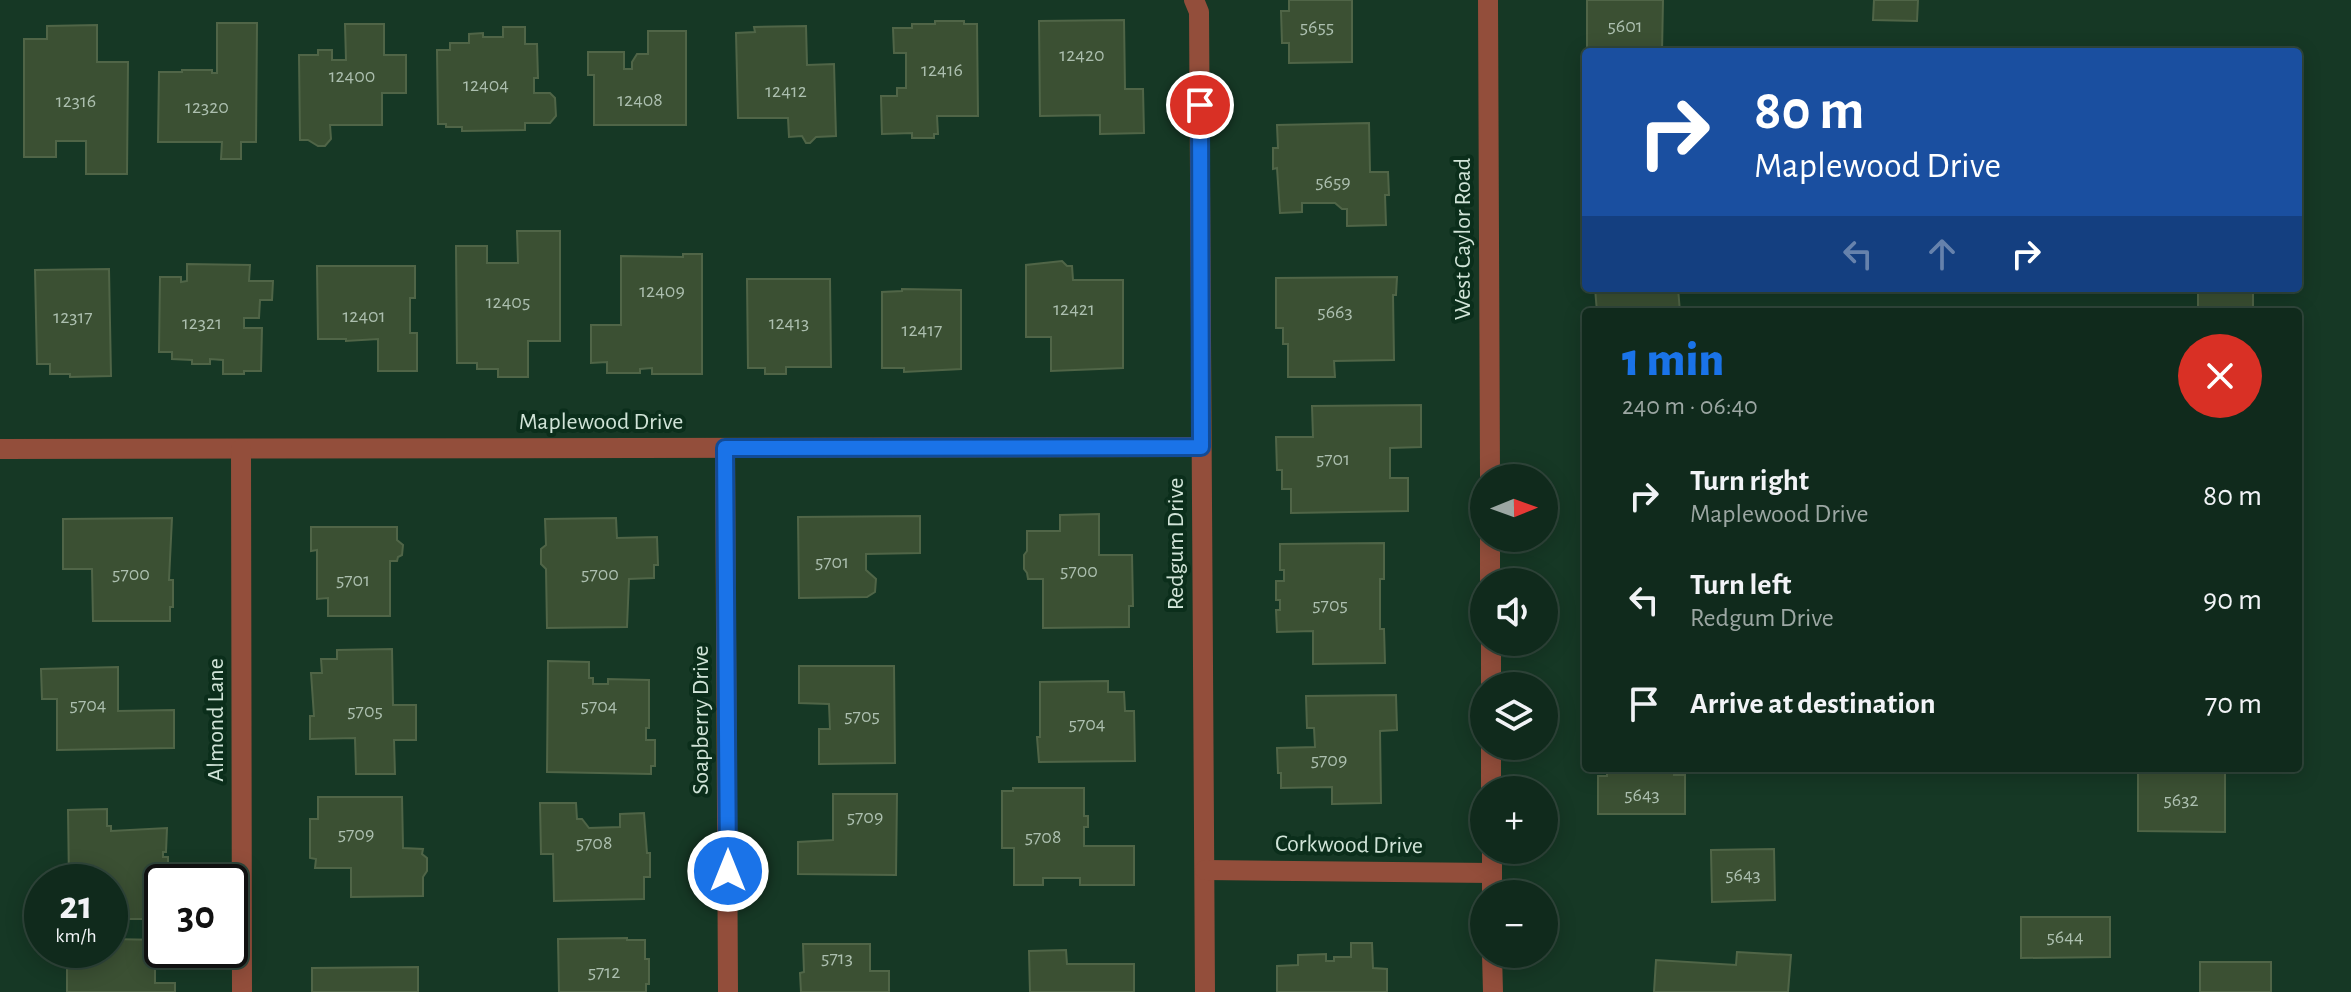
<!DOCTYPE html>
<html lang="en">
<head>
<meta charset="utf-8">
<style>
	:root { --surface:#102a1c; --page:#1e3629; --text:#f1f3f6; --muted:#9ca7a3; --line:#30463b; --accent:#1a73e8 }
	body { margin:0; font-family:"Alegreya Sans",sans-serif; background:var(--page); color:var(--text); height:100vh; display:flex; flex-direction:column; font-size:30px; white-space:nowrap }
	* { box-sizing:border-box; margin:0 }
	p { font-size:26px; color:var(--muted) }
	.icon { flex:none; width:44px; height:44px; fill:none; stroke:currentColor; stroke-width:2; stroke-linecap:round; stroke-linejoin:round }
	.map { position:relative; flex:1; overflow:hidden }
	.side { position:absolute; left:1582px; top:308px; width:720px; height:464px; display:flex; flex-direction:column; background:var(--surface); border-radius:8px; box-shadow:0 4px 20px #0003,0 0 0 2px var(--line) }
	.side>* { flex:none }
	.top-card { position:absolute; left:1582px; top:48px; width:720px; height:244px; border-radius:8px; box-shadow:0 4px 20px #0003,0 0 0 2px var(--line); background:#1a4fa0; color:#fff; overflow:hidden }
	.needle { width:52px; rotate:89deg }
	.controls { position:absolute; left:1470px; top:464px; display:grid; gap:16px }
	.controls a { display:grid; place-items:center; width:88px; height:88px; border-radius:50%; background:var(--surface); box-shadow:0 4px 20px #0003,0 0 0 2px var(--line); font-size:40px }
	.speed { position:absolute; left:24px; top:864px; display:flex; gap:16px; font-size:40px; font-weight:700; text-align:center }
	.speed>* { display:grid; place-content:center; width:104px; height:104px; border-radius:50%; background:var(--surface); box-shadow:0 4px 20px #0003,0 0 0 2px var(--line); line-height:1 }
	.speed small { font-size:20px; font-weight:400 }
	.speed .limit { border:4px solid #111; border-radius:12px; background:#fff; color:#111 }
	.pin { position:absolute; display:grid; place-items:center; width:68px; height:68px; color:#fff; margin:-34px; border:4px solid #fff; border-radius:50%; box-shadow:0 2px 8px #0007 }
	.me { position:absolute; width:88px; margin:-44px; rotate:0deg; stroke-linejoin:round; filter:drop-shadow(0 0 6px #0008) }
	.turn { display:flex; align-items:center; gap:28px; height:168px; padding:0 40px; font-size:36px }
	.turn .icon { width:104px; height:104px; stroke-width:2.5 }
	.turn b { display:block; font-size:56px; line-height:68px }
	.lanes { display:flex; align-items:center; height:76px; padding:0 40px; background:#0003; justify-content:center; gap:40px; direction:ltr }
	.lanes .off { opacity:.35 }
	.round { display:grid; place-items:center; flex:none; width:84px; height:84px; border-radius:42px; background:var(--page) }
	.headline { display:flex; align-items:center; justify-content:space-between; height:136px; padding:0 40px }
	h1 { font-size:48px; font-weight:800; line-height:60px; color:var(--accent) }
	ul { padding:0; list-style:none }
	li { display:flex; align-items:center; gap:24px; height:104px; padding:0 40px }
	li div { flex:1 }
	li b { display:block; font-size:30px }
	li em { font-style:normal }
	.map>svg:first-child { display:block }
	.building { fill:#3b5033; stroke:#506547; stroke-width:2 }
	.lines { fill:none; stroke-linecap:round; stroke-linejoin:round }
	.minor { stroke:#934e3b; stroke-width:20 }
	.tertiary { stroke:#934e3b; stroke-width:20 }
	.route-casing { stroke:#114b97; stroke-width:20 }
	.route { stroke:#1a73e8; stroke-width:14 }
	.labels { text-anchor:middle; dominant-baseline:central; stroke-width:8; stroke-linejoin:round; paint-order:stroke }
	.number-label { font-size:20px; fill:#acbfaf }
	.street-label { font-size:24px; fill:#d1e4d8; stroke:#0b2e1b }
</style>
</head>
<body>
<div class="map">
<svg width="2351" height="992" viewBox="0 0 2351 992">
	<rect width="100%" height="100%" fill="#163825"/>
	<g class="building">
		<path d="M1289,0h63v62l-63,1v-20h-7l-1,-32h8z"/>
		<path d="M1587,0h76l-1,52h-75z"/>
		<path d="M1874,0h44l-1,21 -44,-1z"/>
		<path d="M1124,20l1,69h18l1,44 -44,1v-19l-60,1 -1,-95z"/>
		<path d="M935,21h29v3h13l1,92h-41l1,18h-4v4h-22v-5l-30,1 -1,-38h16v-8h9v-35h-12l-1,-25h19v-4h23z"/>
		<path d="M217,23h40l-1,119h-15v17h-20l1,-17h-64l1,-70h23v-2h30v3h5z"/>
		<path d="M345,24h39v31h22v38h-24v32h-52l1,14 -6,7h-7l-10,-6h-8l-1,-85h19v-5h14v10h14z"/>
		<path d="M97,25v37h31l-1,112h-41v-33h-30v16h-32v-118h23v-13z"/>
		<path d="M806,26l1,39 27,-1 2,72 -20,1 -6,6h-4l-4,-7 -13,1 -1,-19h-50l-2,-85 19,-1 -1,-5z"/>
		<path d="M503,27h22v17h12l1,34h-4v15h16l5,5 1,18 -6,7h-25v7l-63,1v-4h-16v-3h-8l-1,-74h13v-7h19v-9l14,-1v4h20z"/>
		<path d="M648,31h38v94h-92v-50h-6v-23h36v17h8v-7l5,-8h11z"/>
		<path d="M1369,123l1,49h18l1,23h-4l1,30 -39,1v-17h-5l-7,-6h-33v9l-22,1 -3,-45 -4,1v-21h5l-1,-23z"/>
		<path d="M517,231h43v110h-32v36h-30v-8h-21v-6h-20l-1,-117h31v17h31z"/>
		<path d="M683,254h19v120h-50v-6l-12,1v4h-33v-11l-16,1v-38h30v-69l62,1z"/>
		<path d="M1062,261l5,5h5l1,14h50v88l-72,3v-34h-25v-72z"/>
		<path d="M187,264l63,1 -1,16h24l-1,19h-12l-1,18h-15v10h18l-1,43h-17v3h-21v-14l-13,-1v5h-18v-4l-20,-1v-7h-13l1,-75h21v5l6,-1z"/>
		<path d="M317,266h98v32h-5v35h7v38h-39v-32l-32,2v-2h-28z"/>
		<path d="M109,269l2,107 -41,1v-3h-20v-10h-13l-2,-94z"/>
		<path d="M1397,277l-1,18h-3l1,65 -60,1 1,16h-47v-33h-5v-16h-7v-50z"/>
		<path d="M747,279h83l1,88h-45v7h-21v-6h-17z"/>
		<path d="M1595,288h83l2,24h-83z"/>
		<rect x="2198" y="288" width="55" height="24"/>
		<path d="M902,289l59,1v79l-57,3v-4h-22v-76l20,-1z"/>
		<path d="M1421,405v42l-31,1v30h18v33l-117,2v-24h-9v-19h-5l-1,-33h37l-1,-31z"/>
		<path d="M1099,514v41h33l1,51h-4v21l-86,1v-49h-15l-1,-6 -3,-4v-14l3,-4v-20h33v-16z"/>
		<path d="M920,516v37l-54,1v16l10,9 -1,13 -8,5 -68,1 -1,-81z"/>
		<path d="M172,518l-3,62h4v27h-3v14h-77l-1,-52h-29v-50z"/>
		<path d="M616,518l1,20 40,-1 1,28h-4v13l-25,1 -2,48 -80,1 -1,-59 -5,-5v-15l5,-4 -1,-26z"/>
		<path d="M311,527h86v13l6,5 -1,10 -4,2 -1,4h-7v55h-62v-18l-11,1v-49l-6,1z"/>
		<path d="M1384,543v36h-4v50h4l1,34 -72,1v-33l-36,1 -1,-22h4v-10h-4v-19h8v-11h-4v-26z"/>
		<path d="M392,649l1,56h23v35h-22l1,34h-39l-1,-36 -45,1v-23h4l-3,-43h11l-1,-14h16v-9z"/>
		<path d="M548,661l41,1v16h4v6h15v-5l41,1v48h-3v12h9v26h-4v8l-104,-2z"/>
		<path d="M799,666h95l1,97 -76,1v-35h11l-1,-25 -30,-1z"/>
		<path d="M118,667v44l56,-1v38l-117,2v-51h-15l-1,-30z"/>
		<path d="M1108,681v11h16l1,19h9l1,50 -96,1 -2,-25h3v-55z"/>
		<path d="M1396,695l1,35 -17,1 1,72 -49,1v-17l-51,1v-15h-3l-1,-25 38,-1 -1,-19h-7l-1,-32z"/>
		<path d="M1607,768h68l-1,7h11v39h-87v-38h9z"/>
		<path d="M2138,768h87v64l-87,-1z"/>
		<path d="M1013,788h71v28h4v11h-4v19h50v39h-54v-7h-37v7h-29v-37h-12v-57h11z"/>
		<path d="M833,794h64l-1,81 -98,-1v-32l35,-2z"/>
		<path d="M318,797h84l1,51 20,1 -1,5 5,4v13l-4,6v19l-72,1v-29h-36l1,-9 -6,-1v-39h8z"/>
		<path d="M540,803h36l1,16h5l7,9 31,-1v-13l24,-1 3,40h3v24h-6v22l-90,2 -1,-47h-12z"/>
		<path d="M107,809v17h4v5l56,-3 -1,24h-3v5h5v19h-4v6h-2v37h-52v-37h-41l-1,-72z"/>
		<path d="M1774,849l1,51 -63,2 -1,-52z"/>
		<path d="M2021,917h89v40l-89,1z"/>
		<path d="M627,938v2h18v19h4v25h-3v8h-87l-1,-53z"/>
		<path d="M110,939l52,1v10h4v18h-11v15h20v9h-108v-42h43z"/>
		<path d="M1351,943h21l1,25 14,1v23h-110v-26l21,-1v-10l28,-1v7h8v-4h17z"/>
		<path d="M803,944h67v27h19v21h-88l-1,-19 4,-1z"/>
		<path d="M1066,950l1,14h67v28h-104l-1,-41z"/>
		<path d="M1737,952l54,3 -3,37h-134l2,-32 80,5z"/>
		<rect x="2200" y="962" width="71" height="30"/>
		<path d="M418,967v25h-106v-24z"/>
	</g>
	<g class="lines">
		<g class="minor">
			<path d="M1194,0l5,12 6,980"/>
			<path d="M725,448l3,544"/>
			<path d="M0,449l1201,-2"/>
			<path d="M241,449l1,543"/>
			<path d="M1205,870l287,3"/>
		</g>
		<g class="tertiary">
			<path d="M1488,0l2,478"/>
			<path d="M1490,538v44"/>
			<path d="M1491,642v44"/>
			<path d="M1491,746v44"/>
			<path d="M1492,850v44"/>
			<path d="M1492,954l1,38"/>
		</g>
	</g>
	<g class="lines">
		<g class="route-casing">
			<path id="route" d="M728,871l-3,-423 476,-1 -1,-342"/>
		</g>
		<use href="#route" class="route"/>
	</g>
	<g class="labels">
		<g class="number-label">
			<text x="1625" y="26">5601</text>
			<text x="1317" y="27">5655</text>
			<text x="1082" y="55">12420</text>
			<text x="942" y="70">12416</text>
			<text x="352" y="76">12400</text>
			<text x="486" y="85">12404</text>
			<text x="786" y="91">12412</text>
			<text x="640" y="100">12408</text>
			<text x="76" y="101">12316</text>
			<text x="207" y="107">12320</text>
			<text x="1333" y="182">5659</text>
			<text x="662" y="291">12409</text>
			<text x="508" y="302">12405</text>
			<text x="1074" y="309">12421</text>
			<text x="1335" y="312">5663</text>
			<text x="364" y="316">12401</text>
			<text x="73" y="317">12317</text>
			<text x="202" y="323">12321</text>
			<text x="789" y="323">12413</text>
			<text x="922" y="330">12417</text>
			<text x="1333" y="459">5701</text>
			<text x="832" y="562">5701</text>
			<text x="1079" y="571">5700</text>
			<text x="131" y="574">5700</text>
			<text x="600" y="574">5700</text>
			<text x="353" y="580">5701</text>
			<text x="1330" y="605">5705</text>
			<text x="88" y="705">5704</text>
			<text x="599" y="706">5704</text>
			<text x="365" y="711">5705</text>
			<text x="862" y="716">5705</text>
			<text x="1087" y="724">5704</text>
			<text x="1329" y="760">5709</text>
			<text x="1642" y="795">5643</text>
			<text x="2181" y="800">5632</text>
			<text x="865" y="817">5709</text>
			<text x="356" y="834">5709</text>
			<text x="1043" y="837">5708</text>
			<text x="594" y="843">5708</text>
			<text x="1743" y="875">5643</text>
			<text x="2065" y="937">5644</text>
			<text x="837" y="958">5713</text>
			<text x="604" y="972">5712</text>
		</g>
		<g class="street-label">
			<text transform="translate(1463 239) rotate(-90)">West Caylor Road</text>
			<text x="601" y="422">Maplewood Drive</text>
			<text transform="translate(1176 544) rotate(-90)">Redgum Drive</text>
			<text transform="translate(216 720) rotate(-90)">Almond Lane</text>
			<text transform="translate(701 720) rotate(-90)">Soapberry Drive</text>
			<text transform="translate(1349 845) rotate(1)">Corkwood Drive</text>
		</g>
	</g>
</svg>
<div class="controls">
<a><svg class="needle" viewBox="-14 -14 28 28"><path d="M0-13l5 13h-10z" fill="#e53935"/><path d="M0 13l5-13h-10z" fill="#9ca7a3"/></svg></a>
<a><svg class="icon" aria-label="sound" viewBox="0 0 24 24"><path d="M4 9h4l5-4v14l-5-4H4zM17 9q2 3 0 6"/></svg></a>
<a><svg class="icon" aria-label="layers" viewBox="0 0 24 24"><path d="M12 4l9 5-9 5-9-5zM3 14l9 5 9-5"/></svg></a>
<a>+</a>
<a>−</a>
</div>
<div class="speed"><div>21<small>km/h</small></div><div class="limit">30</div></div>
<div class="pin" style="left:1200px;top:105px;background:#d93025"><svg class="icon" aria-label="arrive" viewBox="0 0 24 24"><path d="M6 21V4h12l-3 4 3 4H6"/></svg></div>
<svg class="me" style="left:728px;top:871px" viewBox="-20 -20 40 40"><circle r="17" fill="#1a73e8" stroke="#fff" stroke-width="3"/><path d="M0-11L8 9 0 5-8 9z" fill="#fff"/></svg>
<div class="top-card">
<div class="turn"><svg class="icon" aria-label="right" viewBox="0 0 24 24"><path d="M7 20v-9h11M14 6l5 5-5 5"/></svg><div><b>80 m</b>Maplewood Drive</div></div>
<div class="lanes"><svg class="icon off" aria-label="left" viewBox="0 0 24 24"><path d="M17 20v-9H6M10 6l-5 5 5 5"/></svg><svg class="icon off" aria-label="ahead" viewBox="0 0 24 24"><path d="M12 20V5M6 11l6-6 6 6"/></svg><svg class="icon" aria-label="right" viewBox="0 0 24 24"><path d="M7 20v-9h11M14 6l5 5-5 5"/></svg></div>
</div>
<section class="side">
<div class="headline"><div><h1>1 min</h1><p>240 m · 06:40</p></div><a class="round" style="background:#d93025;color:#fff"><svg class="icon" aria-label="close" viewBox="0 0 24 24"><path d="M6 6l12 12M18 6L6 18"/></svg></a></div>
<ul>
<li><svg class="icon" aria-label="right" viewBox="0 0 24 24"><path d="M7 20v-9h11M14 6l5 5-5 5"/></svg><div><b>Turn right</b><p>Maplewood Drive</p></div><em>80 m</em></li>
<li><svg class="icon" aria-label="left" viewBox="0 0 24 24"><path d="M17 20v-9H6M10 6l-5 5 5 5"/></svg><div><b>Turn left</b><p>Redgum Drive</p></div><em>90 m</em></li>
<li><svg class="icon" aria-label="arrive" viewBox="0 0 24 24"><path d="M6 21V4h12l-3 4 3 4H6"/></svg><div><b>Arrive at destination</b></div><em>70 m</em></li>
</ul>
</section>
</div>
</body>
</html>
